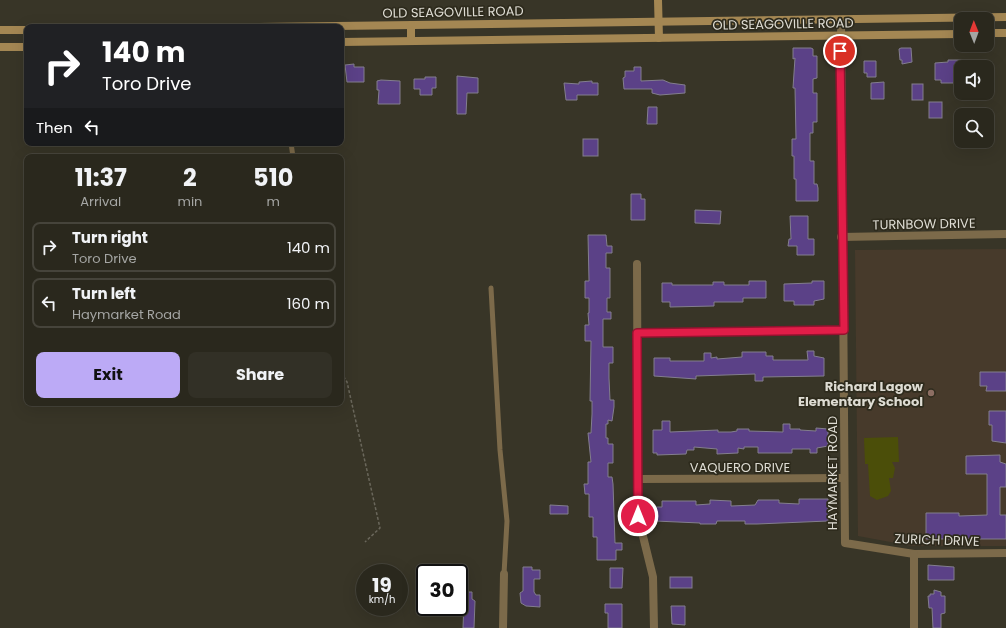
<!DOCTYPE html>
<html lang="en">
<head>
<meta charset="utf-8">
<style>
	:root { --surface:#2a281d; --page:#323026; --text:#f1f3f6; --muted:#a5a6a4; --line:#46443b; --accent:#bcaaf6 }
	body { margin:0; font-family:Poppins,sans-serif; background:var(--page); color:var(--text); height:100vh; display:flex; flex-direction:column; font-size:15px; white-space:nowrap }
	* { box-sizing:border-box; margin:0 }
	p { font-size:13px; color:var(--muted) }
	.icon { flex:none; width:22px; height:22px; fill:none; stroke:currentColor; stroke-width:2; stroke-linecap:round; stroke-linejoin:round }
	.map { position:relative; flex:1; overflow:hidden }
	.panel { position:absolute; left:24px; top:154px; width:320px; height:252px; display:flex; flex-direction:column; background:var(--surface); border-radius:8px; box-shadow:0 4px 16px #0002,0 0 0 1px var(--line) }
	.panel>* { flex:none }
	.guide { position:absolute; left:24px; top:24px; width:320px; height:122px; border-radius:8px; box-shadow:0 4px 16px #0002,0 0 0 1px var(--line); background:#202124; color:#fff; overflow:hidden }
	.needle { width:26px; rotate:359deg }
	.buttons { position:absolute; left:954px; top:12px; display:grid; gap:8px }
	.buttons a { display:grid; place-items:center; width:40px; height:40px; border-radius:8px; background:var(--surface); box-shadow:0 4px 16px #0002,0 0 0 1px var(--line); font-size:20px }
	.speed { position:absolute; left:356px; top:564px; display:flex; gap:8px; font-size:20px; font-weight:700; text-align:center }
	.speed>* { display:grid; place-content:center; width:52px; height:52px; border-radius:50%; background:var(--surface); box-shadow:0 4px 16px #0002,0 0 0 1px var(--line); line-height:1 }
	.speed small { font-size:10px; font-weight:400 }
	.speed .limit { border:2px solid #111; border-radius:6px; background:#fff; color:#111 }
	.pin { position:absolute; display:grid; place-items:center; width:34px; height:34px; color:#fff; margin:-17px; border:2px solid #fff; border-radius:50%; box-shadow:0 1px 4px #0007 }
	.me { position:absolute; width:44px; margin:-22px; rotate:0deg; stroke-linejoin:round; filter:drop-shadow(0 0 3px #0008) }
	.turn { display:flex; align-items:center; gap:14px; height:84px; padding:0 12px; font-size:18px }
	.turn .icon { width:52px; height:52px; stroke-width:2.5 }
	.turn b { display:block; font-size:28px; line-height:34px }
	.then { display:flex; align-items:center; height:38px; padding:0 12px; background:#0003; gap:8px; font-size:15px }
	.eta { display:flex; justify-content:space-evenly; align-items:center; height:68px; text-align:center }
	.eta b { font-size:24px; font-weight:700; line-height:28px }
	.cta { display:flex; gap:8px; margin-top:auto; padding:8px 12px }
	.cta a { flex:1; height:46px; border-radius:8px; background:var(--accent); color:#111; font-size:16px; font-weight:700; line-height:46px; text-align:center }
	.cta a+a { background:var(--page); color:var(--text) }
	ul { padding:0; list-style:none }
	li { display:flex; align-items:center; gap:12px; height:50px; margin:0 8px 6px; padding:0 4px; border:2px solid var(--line); border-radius:8px }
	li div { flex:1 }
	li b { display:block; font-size:15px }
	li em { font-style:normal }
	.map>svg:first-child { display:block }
	.education { fill:#473a2b }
	.green { fill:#4b4e09 }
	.building { fill:#5b4187; stroke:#837e8e }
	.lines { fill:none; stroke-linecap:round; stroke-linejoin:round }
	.path { stroke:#6a675b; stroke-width:1.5; stroke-dasharray:3 2; stroke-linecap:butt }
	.lane { stroke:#7c6a4a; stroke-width:5 }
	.street { stroke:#7c6a4a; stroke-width:8 }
	.secondary { stroke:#a48753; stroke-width:8 }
	.route-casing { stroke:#92132f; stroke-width:10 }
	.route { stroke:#e11d48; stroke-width:7 }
	.education-dot { fill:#8d6e63; stroke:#2e2b1d; stroke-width:1.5 }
	.labels { text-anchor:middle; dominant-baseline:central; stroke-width:3.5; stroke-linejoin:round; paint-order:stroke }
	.street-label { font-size:13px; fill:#dedcd3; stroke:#2e2b1d }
	.poi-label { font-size:13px; font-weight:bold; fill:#dedcd3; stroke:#2e2b1d; text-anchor:end }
</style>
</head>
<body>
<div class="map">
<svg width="1006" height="628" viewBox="0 0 1006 628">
	<rect width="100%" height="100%" fill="#383527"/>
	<path class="education" d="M1006,249v297h-94l-54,-10 -3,-286z"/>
	<path class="green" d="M898,437l1,25h-7l3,6 -2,10h-4l2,13 -3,5 -11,4 -7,-4 -2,-32h-3l-1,-26z"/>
	<g class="building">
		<path d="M793,48h18l2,1v7h4v22l-4,1v14h4v29h-4v11h-3v28h4v23h3l1,4v13h-22v-22h-2v-23h-2v-17h4l-1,-51h-2l2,-30 -2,1z"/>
		<path d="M901,48h10l1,14 -10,2v-4h-2l-1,-11z"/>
		<path d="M948,60h16v7h-3v14h-3v2h-17v-3h-6v-17l13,-1z"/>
		<path d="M864,61h12v16h-9v-4h-3z"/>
		<path d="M354,64v3h10v15h-17l-2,-17z"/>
		<path d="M634,67h7v14l22,-1 7,3 15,2v8l-25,2 -8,-2v-4h-28l-1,-11 2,-1v-6h9z"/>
		<path d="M457,76l21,2v15h-11l-1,21h-9z"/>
		<path d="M425,77h11v11h-4v7h-12v-6h-6v-10h11z"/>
		<path d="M381,80l19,1v23h-22l1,-14h-2v-9z"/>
		<path d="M592,81v2h6v12h-21v5h-11l-2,-17 15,1v-2z"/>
		<path d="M884,82v17h-13v-16z"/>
		<rect x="912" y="84" width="11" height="16"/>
		<rect x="929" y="102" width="13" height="16"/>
		<path d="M648,107h9v17h-10z"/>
		<rect x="583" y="139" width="15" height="17"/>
		<path d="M631,194h10v5h4v21h-14z"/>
		<path d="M695,210l26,1 -1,13 -25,-1z"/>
		<path d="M790,216h18v23h6v16h-17v-9h-9l1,-7h2z"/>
		<path d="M588,235h18l1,11h5v7h-6v15h4v30h-3v14h4v7h-8v28h10v16h-4v15l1,22h4v7l-2,14 -4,-1v4h-2v14h2v6h5v19h-5v14h4l1,7 2,59h7v7h-6v10h-19v-23h-4v-20h-4v-23h-4l-1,-10h4v-22h3l-3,-29h3l1,-19v-13h-2l1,-60h-6v-16h4l-1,-12h1v-15h-4v-17h4z"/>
		<path d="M749,281h17v17h-23v4h-29v4l-44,1v-5h-8v-19h10v2h41v-3h11v3h25z"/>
		<path d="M812,281h12v18l-10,2v4h-20v-4h-10v-17l28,-1z"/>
		<path d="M807,351h7v5l10,2v18l-61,1v4h-8v-7l-59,2v3l-42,-3v-18h16v3h34v-8h7v5l6,-1v2l25,-2v-5h24v4h7v4h35z"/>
		<path d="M980,372h26v19h-20l1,-5h-7z"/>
		<path d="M989,411h17v32l-14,-2v-16h-3z"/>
		<path d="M662,421h8v11l48,-2v2h13l6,-1v-2h12v2l34,1v-8h7v5h10v1l16,1v-3l12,1v17l-11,2v5h-7v-4h-18v4h-34v-6h-14v2l-6,-1v5l-21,1v-5l-23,-2v3h-7l-1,4 -29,1v-2h-4v-23h9z"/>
		<path d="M1000,455v7l6,2v23h-6v28h6v24h-80v-26h33v3l28,-1v-41h-21v-18z"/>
		<path d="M799,499h29v22l-71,3h-12v-3h-28l-1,3h-16v-1l-45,-2v-14h7v-6h34v4l14,-1v-4l21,1v5l24,-1 3,-5h21v3l20,1z"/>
		<path d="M550,505l18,1v8h-18z"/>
		<path d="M928,565l26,2v13h-26z"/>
		<path d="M523,567h9v3h8v9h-6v13l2,3h4v12l-14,-1 -5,-3 -1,-10 3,-2z"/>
		<path d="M610,568h13l-1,20h-12z"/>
		<rect x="670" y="577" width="22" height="11"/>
		<path d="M934,590l7,2v4h4v17l-4,1v14h-8l-1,-20h-3l-1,-12h2v-2h4z"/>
		<path d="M464,592h8v7l3,2 -1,27h-11l1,-27h-5v-7h4z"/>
		<path d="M605,604h17v24h-14v-15h-3z"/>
		<path d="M671,606h14v19l-13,-1z"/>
	</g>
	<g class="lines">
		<path class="path" d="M341,372l6,10 33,146 -15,14"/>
		<g class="lane">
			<path d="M291,143l2,14"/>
			<path d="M491,288l9,162 7,71 -3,53"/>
		</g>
		<g class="street">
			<path d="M841,20l4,523 69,11 92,-1"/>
			<path d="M841,237l165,-3"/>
			<path d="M637,264l1,252 15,61 1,51"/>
			<path d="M637,333l207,-3"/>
			<path d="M638,479l205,-1"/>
			<path d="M914,554v74"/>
			<path d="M503,628l1,-54"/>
		</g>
		<g class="secondary">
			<path d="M658,0l1,38"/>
			<path d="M259,27l747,-10"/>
			<path d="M0,30h27"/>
			<path d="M987,33h19"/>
			<path d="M411,41v-16"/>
			<path d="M341,42l620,-8"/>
			<path d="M0,47h27"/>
		</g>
	</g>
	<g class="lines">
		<g class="route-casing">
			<path id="route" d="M638,516l-1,-183 207,-3 -4,-279"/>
		</g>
		<use href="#route" class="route"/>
	</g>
	<circle class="education-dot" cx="931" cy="393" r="4"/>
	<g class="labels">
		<g class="street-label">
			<text transform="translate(453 12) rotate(-1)">OLD SEAGOVILLE ROAD</text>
			<text transform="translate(783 24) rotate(-1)">OLD SEAGOVILLE ROAD</text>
			<text transform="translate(924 224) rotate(-1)">TURNBOW DRIVE</text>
			<text x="740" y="467">VAQUERO DRIVE</text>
			<text transform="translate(832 473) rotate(-90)">HAYMARKET ROAD</text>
			<text transform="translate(937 540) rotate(2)">ZURICH DRIVE</text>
		</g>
		<g class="poi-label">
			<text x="923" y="386">Richard Lagow<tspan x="923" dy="15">Elementary School</tspan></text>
		</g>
	</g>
</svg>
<div class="buttons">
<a><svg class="needle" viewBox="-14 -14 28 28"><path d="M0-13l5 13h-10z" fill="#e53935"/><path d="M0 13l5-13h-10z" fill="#a5a6a4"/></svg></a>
<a><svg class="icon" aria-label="sound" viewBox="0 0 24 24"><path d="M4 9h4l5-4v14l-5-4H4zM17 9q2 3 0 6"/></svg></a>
<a><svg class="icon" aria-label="search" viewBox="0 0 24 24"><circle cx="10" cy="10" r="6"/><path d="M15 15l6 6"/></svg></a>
</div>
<div class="speed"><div>19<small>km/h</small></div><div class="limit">30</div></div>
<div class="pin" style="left:840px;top:51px;background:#d93025"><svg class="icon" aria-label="arrive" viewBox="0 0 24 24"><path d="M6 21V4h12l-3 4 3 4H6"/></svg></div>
<svg class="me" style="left:638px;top:516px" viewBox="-20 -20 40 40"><circle r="17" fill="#e11d48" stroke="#fff" stroke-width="3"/><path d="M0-11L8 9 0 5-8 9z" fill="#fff"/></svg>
<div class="guide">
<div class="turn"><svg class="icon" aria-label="right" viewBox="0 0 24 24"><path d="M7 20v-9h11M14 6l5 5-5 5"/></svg><div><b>140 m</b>Toro Drive</div></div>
<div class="then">Then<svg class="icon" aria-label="left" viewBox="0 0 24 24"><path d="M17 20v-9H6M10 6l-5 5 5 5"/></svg></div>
</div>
<section class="panel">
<div class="eta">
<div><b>11:37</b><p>Arrival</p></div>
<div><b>2</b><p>min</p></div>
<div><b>510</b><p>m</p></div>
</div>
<ul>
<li><svg class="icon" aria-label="right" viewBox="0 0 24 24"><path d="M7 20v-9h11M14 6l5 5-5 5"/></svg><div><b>Turn right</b><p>Toro Drive</p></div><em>140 m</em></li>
<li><svg class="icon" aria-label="left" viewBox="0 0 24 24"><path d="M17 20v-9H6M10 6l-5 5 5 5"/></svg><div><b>Turn left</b><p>Haymarket Road</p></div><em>160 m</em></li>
</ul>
<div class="cta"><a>Exit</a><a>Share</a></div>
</section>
</div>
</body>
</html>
